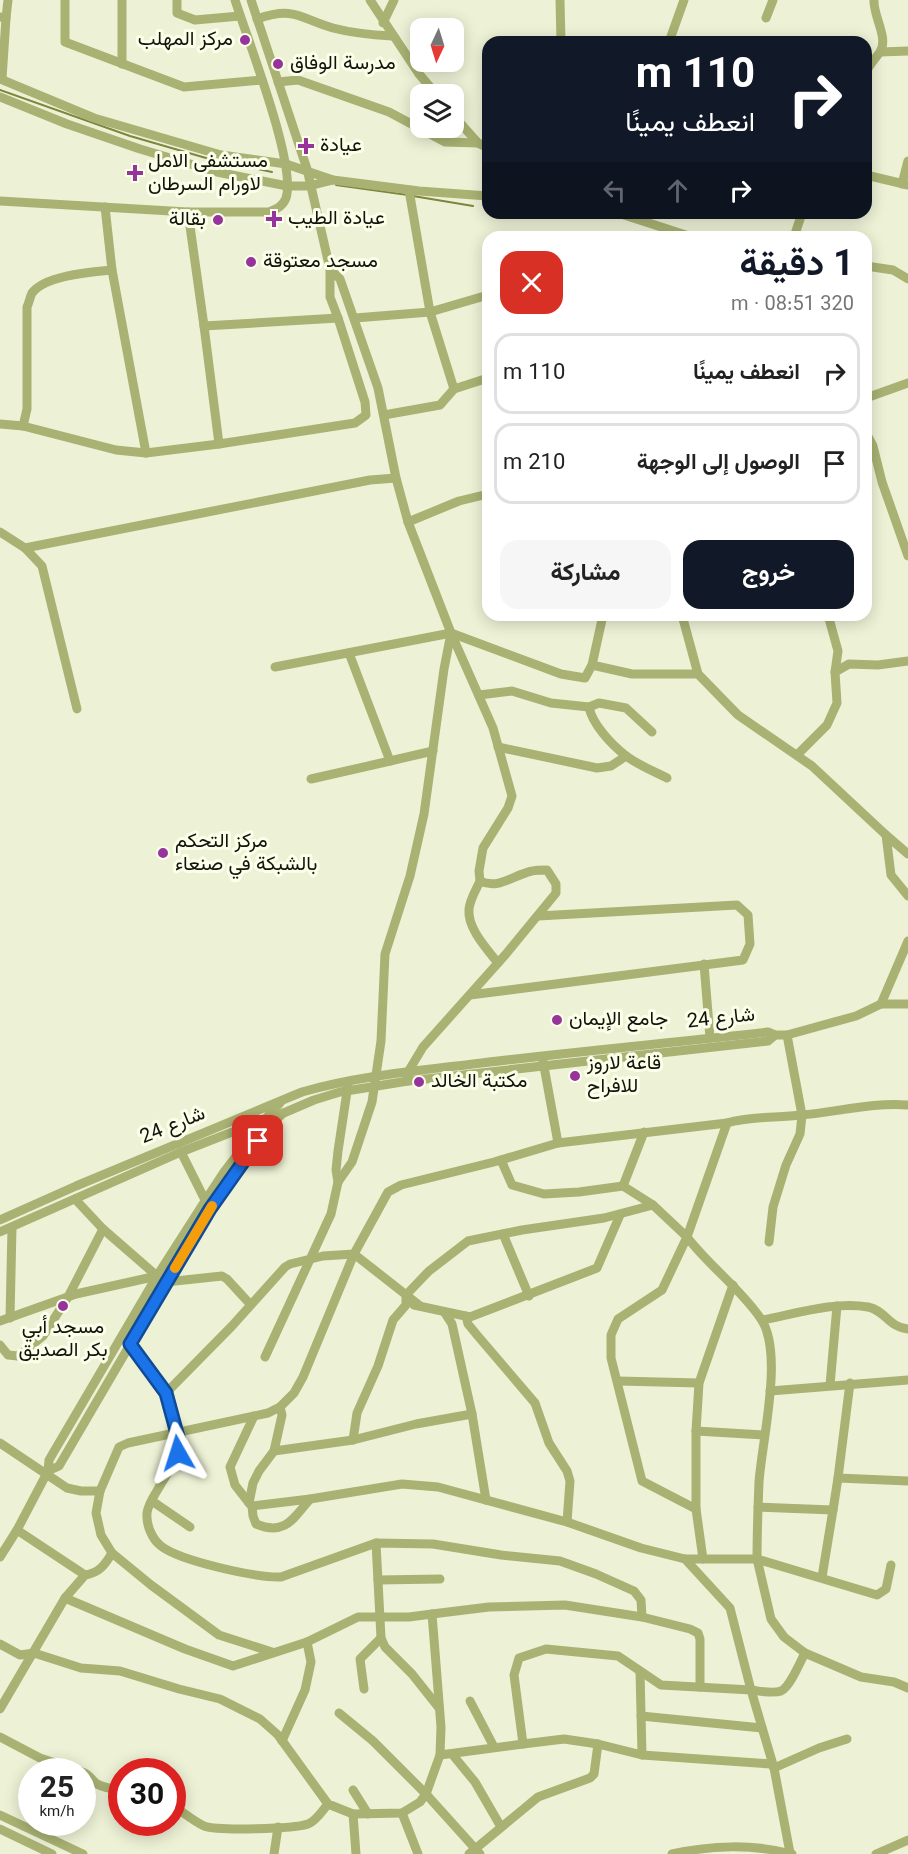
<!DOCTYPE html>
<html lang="ar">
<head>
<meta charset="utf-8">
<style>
	:root { --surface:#fff; --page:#f6f6f6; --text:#222; --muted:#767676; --line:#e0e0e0; --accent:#111827 }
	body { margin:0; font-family:Georgia,Vazirmatn,serif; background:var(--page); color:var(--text); direction:rtl; height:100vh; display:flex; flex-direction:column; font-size:22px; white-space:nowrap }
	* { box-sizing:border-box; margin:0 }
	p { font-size:20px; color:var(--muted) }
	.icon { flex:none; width:33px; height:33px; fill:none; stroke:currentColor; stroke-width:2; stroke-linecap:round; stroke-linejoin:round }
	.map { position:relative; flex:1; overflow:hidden; direction:ltr }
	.sheet { position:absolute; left:482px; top:231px; width:390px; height:390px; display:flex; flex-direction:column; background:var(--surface); border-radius:18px; box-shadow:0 3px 15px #0003; direction:rtl }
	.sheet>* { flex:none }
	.banner { position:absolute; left:482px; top:36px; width:390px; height:183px; border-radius:18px; box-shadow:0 3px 15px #0003; direction:rtl; background:#111827; color:#fff; overflow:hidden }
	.needle { width:39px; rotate:184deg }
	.fabs { position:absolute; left:410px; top:18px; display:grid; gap:12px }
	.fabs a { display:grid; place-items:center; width:54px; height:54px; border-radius:12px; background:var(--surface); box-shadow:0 3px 15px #0003; font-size:30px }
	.speed { position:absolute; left:18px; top:1758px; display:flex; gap:12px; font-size:30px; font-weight:700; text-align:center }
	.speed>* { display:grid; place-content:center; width:78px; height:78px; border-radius:50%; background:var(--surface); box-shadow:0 3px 15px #0003; line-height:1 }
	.speed small { font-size:15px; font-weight:400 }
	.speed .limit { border:9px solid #d22; background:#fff; color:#111 }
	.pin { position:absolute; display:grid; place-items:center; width:51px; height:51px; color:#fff; margin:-26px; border-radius:12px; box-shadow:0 3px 9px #0006 }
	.me { position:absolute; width:66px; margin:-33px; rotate:354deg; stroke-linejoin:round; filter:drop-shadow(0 0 4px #0008) }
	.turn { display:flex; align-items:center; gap:21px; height:126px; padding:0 18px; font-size:27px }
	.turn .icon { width:78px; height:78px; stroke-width:2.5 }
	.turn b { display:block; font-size:42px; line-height:51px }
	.lanes { display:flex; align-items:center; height:57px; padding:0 18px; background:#0003; justify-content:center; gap:30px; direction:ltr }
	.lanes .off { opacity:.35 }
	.round { display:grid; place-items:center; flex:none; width:63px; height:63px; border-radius:18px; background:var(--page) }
	.summary { display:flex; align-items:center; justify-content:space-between; height:102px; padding:0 18px }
	h1 { font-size:36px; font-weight:700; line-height:45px; color:var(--accent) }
	.cta { display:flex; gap:12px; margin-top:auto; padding:12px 18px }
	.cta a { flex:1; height:69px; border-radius:18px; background:var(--accent); color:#fff; font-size:24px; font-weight:700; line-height:69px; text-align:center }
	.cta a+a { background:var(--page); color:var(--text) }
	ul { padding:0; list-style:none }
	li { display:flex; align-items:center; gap:18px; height:81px; margin:0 12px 9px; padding:0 6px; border:3px solid var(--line); border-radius:18px }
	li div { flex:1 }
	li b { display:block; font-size:22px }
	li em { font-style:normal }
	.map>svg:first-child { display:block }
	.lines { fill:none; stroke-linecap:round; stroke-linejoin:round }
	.stream { stroke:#7d863c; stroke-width:2 }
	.minor { stroke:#a9b273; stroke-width:9 }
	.route-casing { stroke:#114b97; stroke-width:15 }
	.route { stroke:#1a73e8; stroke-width:10 }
	.slow { stroke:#f59e0b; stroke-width:10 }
	.poi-dot { fill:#96349c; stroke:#fbffe9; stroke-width:2 }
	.labels { text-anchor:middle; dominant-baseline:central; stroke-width:6; stroke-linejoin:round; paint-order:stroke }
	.poi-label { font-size:20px; fill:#12130a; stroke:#fbffe9; text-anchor:start }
	.street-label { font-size:20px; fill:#12130a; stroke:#fbffe9 }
</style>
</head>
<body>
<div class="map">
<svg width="908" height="1854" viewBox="0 0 908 1854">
	<rect width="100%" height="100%" fill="#edf2d6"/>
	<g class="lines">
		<g class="stream">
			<path d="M0,90l130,46 83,24 59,12"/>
			<path d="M336,185l72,10"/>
			<path d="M413,196l60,10"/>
		</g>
		<g class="minor">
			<path d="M65,0v42l119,45 78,-7"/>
			<path d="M177,0v13l18,7 45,-4"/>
			<path d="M251,0l56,169 23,100v28l8,21"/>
			<path d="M370,0l49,74 17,20"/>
			<path d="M560,0l1,42"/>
			<path d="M0,17l6,1 -4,61"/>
			<path d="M6,18l2,-18"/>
			<path d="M766,18l7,-18"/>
			<path d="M257,19c38,-13 42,-1 76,9 19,5 39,7 59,8"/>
			<path d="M383,23l11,-23"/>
			<path d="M669,42l15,-42"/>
			<path d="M880,52l28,-1"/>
			<path d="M122,64v-64"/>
			<path d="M866,72c4,-8 9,-13 14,-20 9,-14 -7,-36 -6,-52"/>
			<path d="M0,79l94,39 127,37 65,9 47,16 86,11 69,5"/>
			<path d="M278,82l20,-2 91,32 56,30 33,1 10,5"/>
			<path d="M0,97l67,27 73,25 77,23 70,14h22l24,-6"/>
			<path d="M453,115l25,28"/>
			<path d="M866,175l42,10"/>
			<path d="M902,184l6,-23"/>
			<path d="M0,201l188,11h81c8,-3 14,-6 17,-14 11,-33 -39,-160 -51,-198"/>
			<path d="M105,207l7,63 34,183"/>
			<path d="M618,213l74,24"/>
			<path d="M794,237l8,-24"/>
			<path d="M866,266l27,4 15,9"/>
			<path d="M330,269l10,10 38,109 18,90 12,44 43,111 42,95 19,68 -4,12 -25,40 -4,23 1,10c19,9 33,-6 52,-10 4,-1 10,-1 15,-1l9,14v9l-50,61 -83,93 -15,25v9"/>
			<path d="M488,295l-58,17 24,77 34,-11"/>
			<path d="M355,318l75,-6 -21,-122"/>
			<path d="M204,326l15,118"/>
			<path d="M866,398l42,-15"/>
			<path d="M384,415l56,-10 14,-16"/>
			<path d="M0,424l23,2 93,24 30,3 73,-9 136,-21 11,-8 -1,-13 -27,-84 -134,8 -16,-114"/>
			<path d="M23,426l4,-17v-102c2,-4 3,-10 5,-14 13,-18 60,-21 80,-23"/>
			<path d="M866,433l7,13 9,36 26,74"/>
			<path d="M408,522l51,-21 29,-7"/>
			<path d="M0,532l25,16 345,-68 26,-2"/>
			<path d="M25,548l17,18 35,143"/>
			<path d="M682,615l16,59 40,41 74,51 74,69 5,40 17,21"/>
			<path d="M828,615l10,36 -3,21"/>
			<path d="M349,653l41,108 43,-10"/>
			<path d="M592,665l40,9h66"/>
			<path d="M275,667l176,-34 110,41 24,4 7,-13 11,-50"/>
			<path d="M479,695l33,-4 39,12 38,4 10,-4 27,5 26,24"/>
			<path d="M589,707c3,17 23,38 36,48 12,10 29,16 42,23"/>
			<path d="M498,747l99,21 14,-2 15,-10"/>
			<path d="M797,755l30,-30 10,-22 -2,-31 14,-8 29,1 30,-4"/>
			<path d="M311,779l79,-18"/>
			<path d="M886,835l22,19"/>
			<path d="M480,881c-4,9 -10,18 -11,28 -2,19 18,40 29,54"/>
			<path d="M704,964l6,74"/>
			<path d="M470,995l273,-35 7,-16 -2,-29 -11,-10 -199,11"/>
			<path d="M881,1004l27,-63"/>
			<path d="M543,1061l15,82"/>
			<path d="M280,1103l-16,17 -40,52 -19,29 -48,75 -108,184 -1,11 11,-5 151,-258 52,-73 21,-22"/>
			<path d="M279,1115l35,-15 26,-8 68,-11 360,-40 7,-6"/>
			<path d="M181,1152l26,52"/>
			<path d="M501,1160l11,25 32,9 35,-2 44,-6 30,19"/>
			<path d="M338,1182l14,-20 20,-60 9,-61 4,-87 25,-78 14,-62 20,-145 7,-36"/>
			<path d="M623,1186l21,-54"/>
			<path d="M75,1199l28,30 54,47 9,6 56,-6 5,3 23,25"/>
			<path d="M0,1220l76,-34 226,-94c55,-16 114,-21 171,-28 98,-12 197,-21 295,-32l7,3h12l69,-19 25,-12h27"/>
			<path d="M0,1232l181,-80 82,-32"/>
			<path d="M503,1234l26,62"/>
			<path d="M769,1242l4,-35 13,-42 14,-31 2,-19 -15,-80"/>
			<path d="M414,1305l56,12 127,-49 23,-53"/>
			<path d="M419,1305l-65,-51 -51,123 -9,16 -14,14 2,8 -8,36 -15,20 -6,12 -4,20 3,3 58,-7 92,-15 36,3 129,35 74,26 44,11h72c0,-25 1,-52 2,-77 3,-42 25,-129 2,-163 -21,-31 -52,-53 -74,-82l40,-114"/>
			<path d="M445,1313l7,11 20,90 14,86"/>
			<path d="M466,1316l2,8 9,11 58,68 14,40 18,28 3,10 -3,41"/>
			<path d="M10,1318l2,-90"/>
			<path d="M762,1320c33,-6 72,-19 106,-13 17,3 20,20 40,22"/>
			<path d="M0,1321l76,-27 81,-18"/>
			<path d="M130,1344l36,49 66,-67 53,-59 5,-3 33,-8 31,-2 34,-62 13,-7 93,-23 64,-19 169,-20c24,-7 50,-5 74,-8 36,-3 72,-13 107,-10"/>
			<path d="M0,1345l8,10 10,1 25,-20 25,-39 35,-68"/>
			<path d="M265,1357l66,-143 7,-32 -2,-12 2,-19 10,-66"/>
			<path d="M618,1381l81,2"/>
			<path d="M850,1383l-12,95 70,3"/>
			<path d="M830,1385l7,-79"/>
			<path d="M770,1391l138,-11"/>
			<path d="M166,1393c5,17 17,41 12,59 -3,11 -11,22 -17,32 -5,9 -13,19 -14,29 -1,12 5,26 14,33 19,15 96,32 120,31l95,-34 57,1 68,11 59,6 36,13 38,17 7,9 1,17"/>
			<path d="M696,1431l68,4"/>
			<path d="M353,1440l4,-27 21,-47 15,-46 13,-15v-10l23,-24 39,-30 54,-11 82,-12 49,-13 34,32 -25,53 -44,29 -7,16v23l31,123 54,28"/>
			<path d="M0,1443l67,45 14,3h19"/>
			<path d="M274,1451l79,-11 63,-16 56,-10"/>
			<path d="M152,1501l38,26"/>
			<path d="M249,1503l-14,-18 -5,-18 24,-51"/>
			<path d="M252,1506l1,10 3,8c29,12 37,-5 54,-25"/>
			<path d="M758,1507l75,3 5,-32"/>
			<path d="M17,1530l68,45 -20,23"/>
			<path d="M376,1543l5,95 4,9 27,27 27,34"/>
			<path d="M0,1557l17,-27 31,-59"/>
			<path d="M685,1559l45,49 21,82c9,1 22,4 30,1 9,-4 19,-29 24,-38l-21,-16 -13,-18 -14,-60 120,36 9,-6 5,-24"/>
			<path d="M703,1559l-7,-50v-78l3,-48 34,-98"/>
			<path d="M85,1575c14,-2 20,-10 27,-22"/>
			<path d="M822,1577l11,-67"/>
			<path d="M378,1580l62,-1"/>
			<path d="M432,1614l57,-7 76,-2 77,12 48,12 8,4 2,6v48"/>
			<path d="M0,1644l20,11 14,-2 47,15 39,3 59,18 41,10 40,20 18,16 50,69 25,10 49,-1 18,-11 6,-8 14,-39 1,-28 -9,-113 -23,3h-51l-51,25 -74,24 -48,-17 -120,-51 -65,111"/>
			<path d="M272,1652l-53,-17 -68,-50 -39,-32 -11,-18 -5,-22 4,-22 19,-44 9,-4 140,-30 12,-6"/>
			<path d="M805,1653l56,24 33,5 14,6"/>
			<path d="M364,1689l-4,-30 21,-21"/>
			<path d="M470,1701l24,46"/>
			<path d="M339,1713l34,28 53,53 54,60"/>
			<path d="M641,1716l121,12"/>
			<path d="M0,1737l40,21 42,14"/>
			<path d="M282,1741l23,-51 6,-28 -4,-20"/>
			<path d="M523,1744l41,-5 34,5 44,11 -2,-84"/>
			<path d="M452,1754l23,28 26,45"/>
			<path d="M440,1755l83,-11 -9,-69 5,-17 27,-9 72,7 43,29 90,5 23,78 45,-20 28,-9"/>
			<path d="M642,1755l129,9 3,4 16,85"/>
			<path d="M82,1772c8,2 9,8 15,12 7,4 17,5 25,6"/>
			<path d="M353,1790l15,24"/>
			<path d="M172,1805c11,7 21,16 32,21 14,5 90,3 104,-2 8,-3 14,-13 20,-20"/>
			<path d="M402,1813l16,41"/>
			<path d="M353,1814l3,40"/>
			<path d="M0,1815l83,39"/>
			<path d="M0,1829l52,25"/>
			<path d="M274,1854l4,-27"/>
			<path d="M469,1854l69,-57 52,-19 4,-4 4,-30"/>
			<path d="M672,1854c39,-9 82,-10 120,0"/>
			<path d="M876,1854l32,-14"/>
		</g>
	</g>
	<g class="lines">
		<g class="route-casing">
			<path id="route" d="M178,1453l1,-12 -13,-48 -36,-49 80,-135 48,-68"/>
		</g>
		<use href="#route" class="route"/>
		<path class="slow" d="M175,1268l37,-62"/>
	</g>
	<g class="poi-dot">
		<circle cx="245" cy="40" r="6"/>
		<circle cx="278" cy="64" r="6"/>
		<path d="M303 137h6v6h6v6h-6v6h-6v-6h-6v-6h6z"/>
		<path d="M132 164h6v6h6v6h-6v6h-6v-6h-6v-6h6z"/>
		<path d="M271 210h6v6h6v6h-6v6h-6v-6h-6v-6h6z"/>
		<circle cx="218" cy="220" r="6"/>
		<circle cx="251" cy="262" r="6"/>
		<circle cx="163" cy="853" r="6"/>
		<circle cx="557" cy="1020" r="6"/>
		<circle cx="575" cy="1076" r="6"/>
		<circle cx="419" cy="1082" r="6"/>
		<circle cx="63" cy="1306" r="6"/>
	</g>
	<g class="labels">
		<g class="poi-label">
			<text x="233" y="40" text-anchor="end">مركز المهلب</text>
			<text x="290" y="64">مدرسة الوفاق</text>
			<text x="320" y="146">عيادة</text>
			<text x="148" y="162">مستشفى الامل<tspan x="148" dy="23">لاورام السرطان</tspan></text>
			<text x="288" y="219">عيادة الطيب</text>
			<text x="206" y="220" text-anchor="end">بقالة</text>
			<text x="263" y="262">مسجد معتوقة</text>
			<text x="175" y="842">مركز التحكم<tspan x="175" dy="23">بالشبكة في صنعاء</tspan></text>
			<text x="569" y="1020">جامع الإيمان</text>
			<text x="587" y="1064">قاعة لاروز<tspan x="587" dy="23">للافراح</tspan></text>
			<text x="431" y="1082">مكتبة الخالد</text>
			<text x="63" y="1328" text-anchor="middle">مسجد أبي<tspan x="63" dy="23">بكر الصديق</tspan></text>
		</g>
		<g class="street-label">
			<text transform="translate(721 1019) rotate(-6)">شارع 24</text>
			<text transform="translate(173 1126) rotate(-22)">شارع 24</text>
		</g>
	</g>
</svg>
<div class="fabs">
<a><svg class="needle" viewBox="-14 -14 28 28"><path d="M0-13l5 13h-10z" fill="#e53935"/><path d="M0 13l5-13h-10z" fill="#767676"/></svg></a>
<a><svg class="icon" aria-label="layers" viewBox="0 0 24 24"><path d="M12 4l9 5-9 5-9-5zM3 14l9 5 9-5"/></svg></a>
</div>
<div class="speed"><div>25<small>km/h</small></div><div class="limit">30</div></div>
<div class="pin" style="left:258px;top:1141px;background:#d93025"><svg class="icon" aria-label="arrive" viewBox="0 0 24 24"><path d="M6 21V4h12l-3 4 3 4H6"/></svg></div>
<svg class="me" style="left:178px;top:1453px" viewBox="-20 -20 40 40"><path d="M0-17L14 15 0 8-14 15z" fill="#1a73e8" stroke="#fff" stroke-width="4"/></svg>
<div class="banner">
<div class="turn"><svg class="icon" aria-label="right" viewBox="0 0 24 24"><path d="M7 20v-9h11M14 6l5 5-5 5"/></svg><div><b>110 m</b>انعطف يمينًا</div></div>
<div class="lanes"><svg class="icon off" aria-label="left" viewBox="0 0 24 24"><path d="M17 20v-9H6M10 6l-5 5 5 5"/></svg><svg class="icon off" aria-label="ahead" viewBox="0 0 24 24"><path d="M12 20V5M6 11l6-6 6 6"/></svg><svg class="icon" aria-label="right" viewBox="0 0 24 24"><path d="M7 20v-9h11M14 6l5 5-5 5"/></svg></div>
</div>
<section class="sheet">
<div class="summary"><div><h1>1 دقيقة</h1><p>320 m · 08:51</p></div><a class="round" style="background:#d93025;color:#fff"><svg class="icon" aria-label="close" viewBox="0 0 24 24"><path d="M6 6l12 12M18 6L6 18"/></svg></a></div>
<ul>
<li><svg class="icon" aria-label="right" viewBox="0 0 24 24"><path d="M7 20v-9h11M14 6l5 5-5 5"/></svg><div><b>انعطف يمينًا</b></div><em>110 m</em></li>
<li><svg class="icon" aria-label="arrive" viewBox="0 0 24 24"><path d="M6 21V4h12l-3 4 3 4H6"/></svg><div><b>الوصول إلى الوجهة</b></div><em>210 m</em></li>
</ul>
<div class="cta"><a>خروج</a><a>مشاركة</a></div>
</section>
</div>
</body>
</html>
